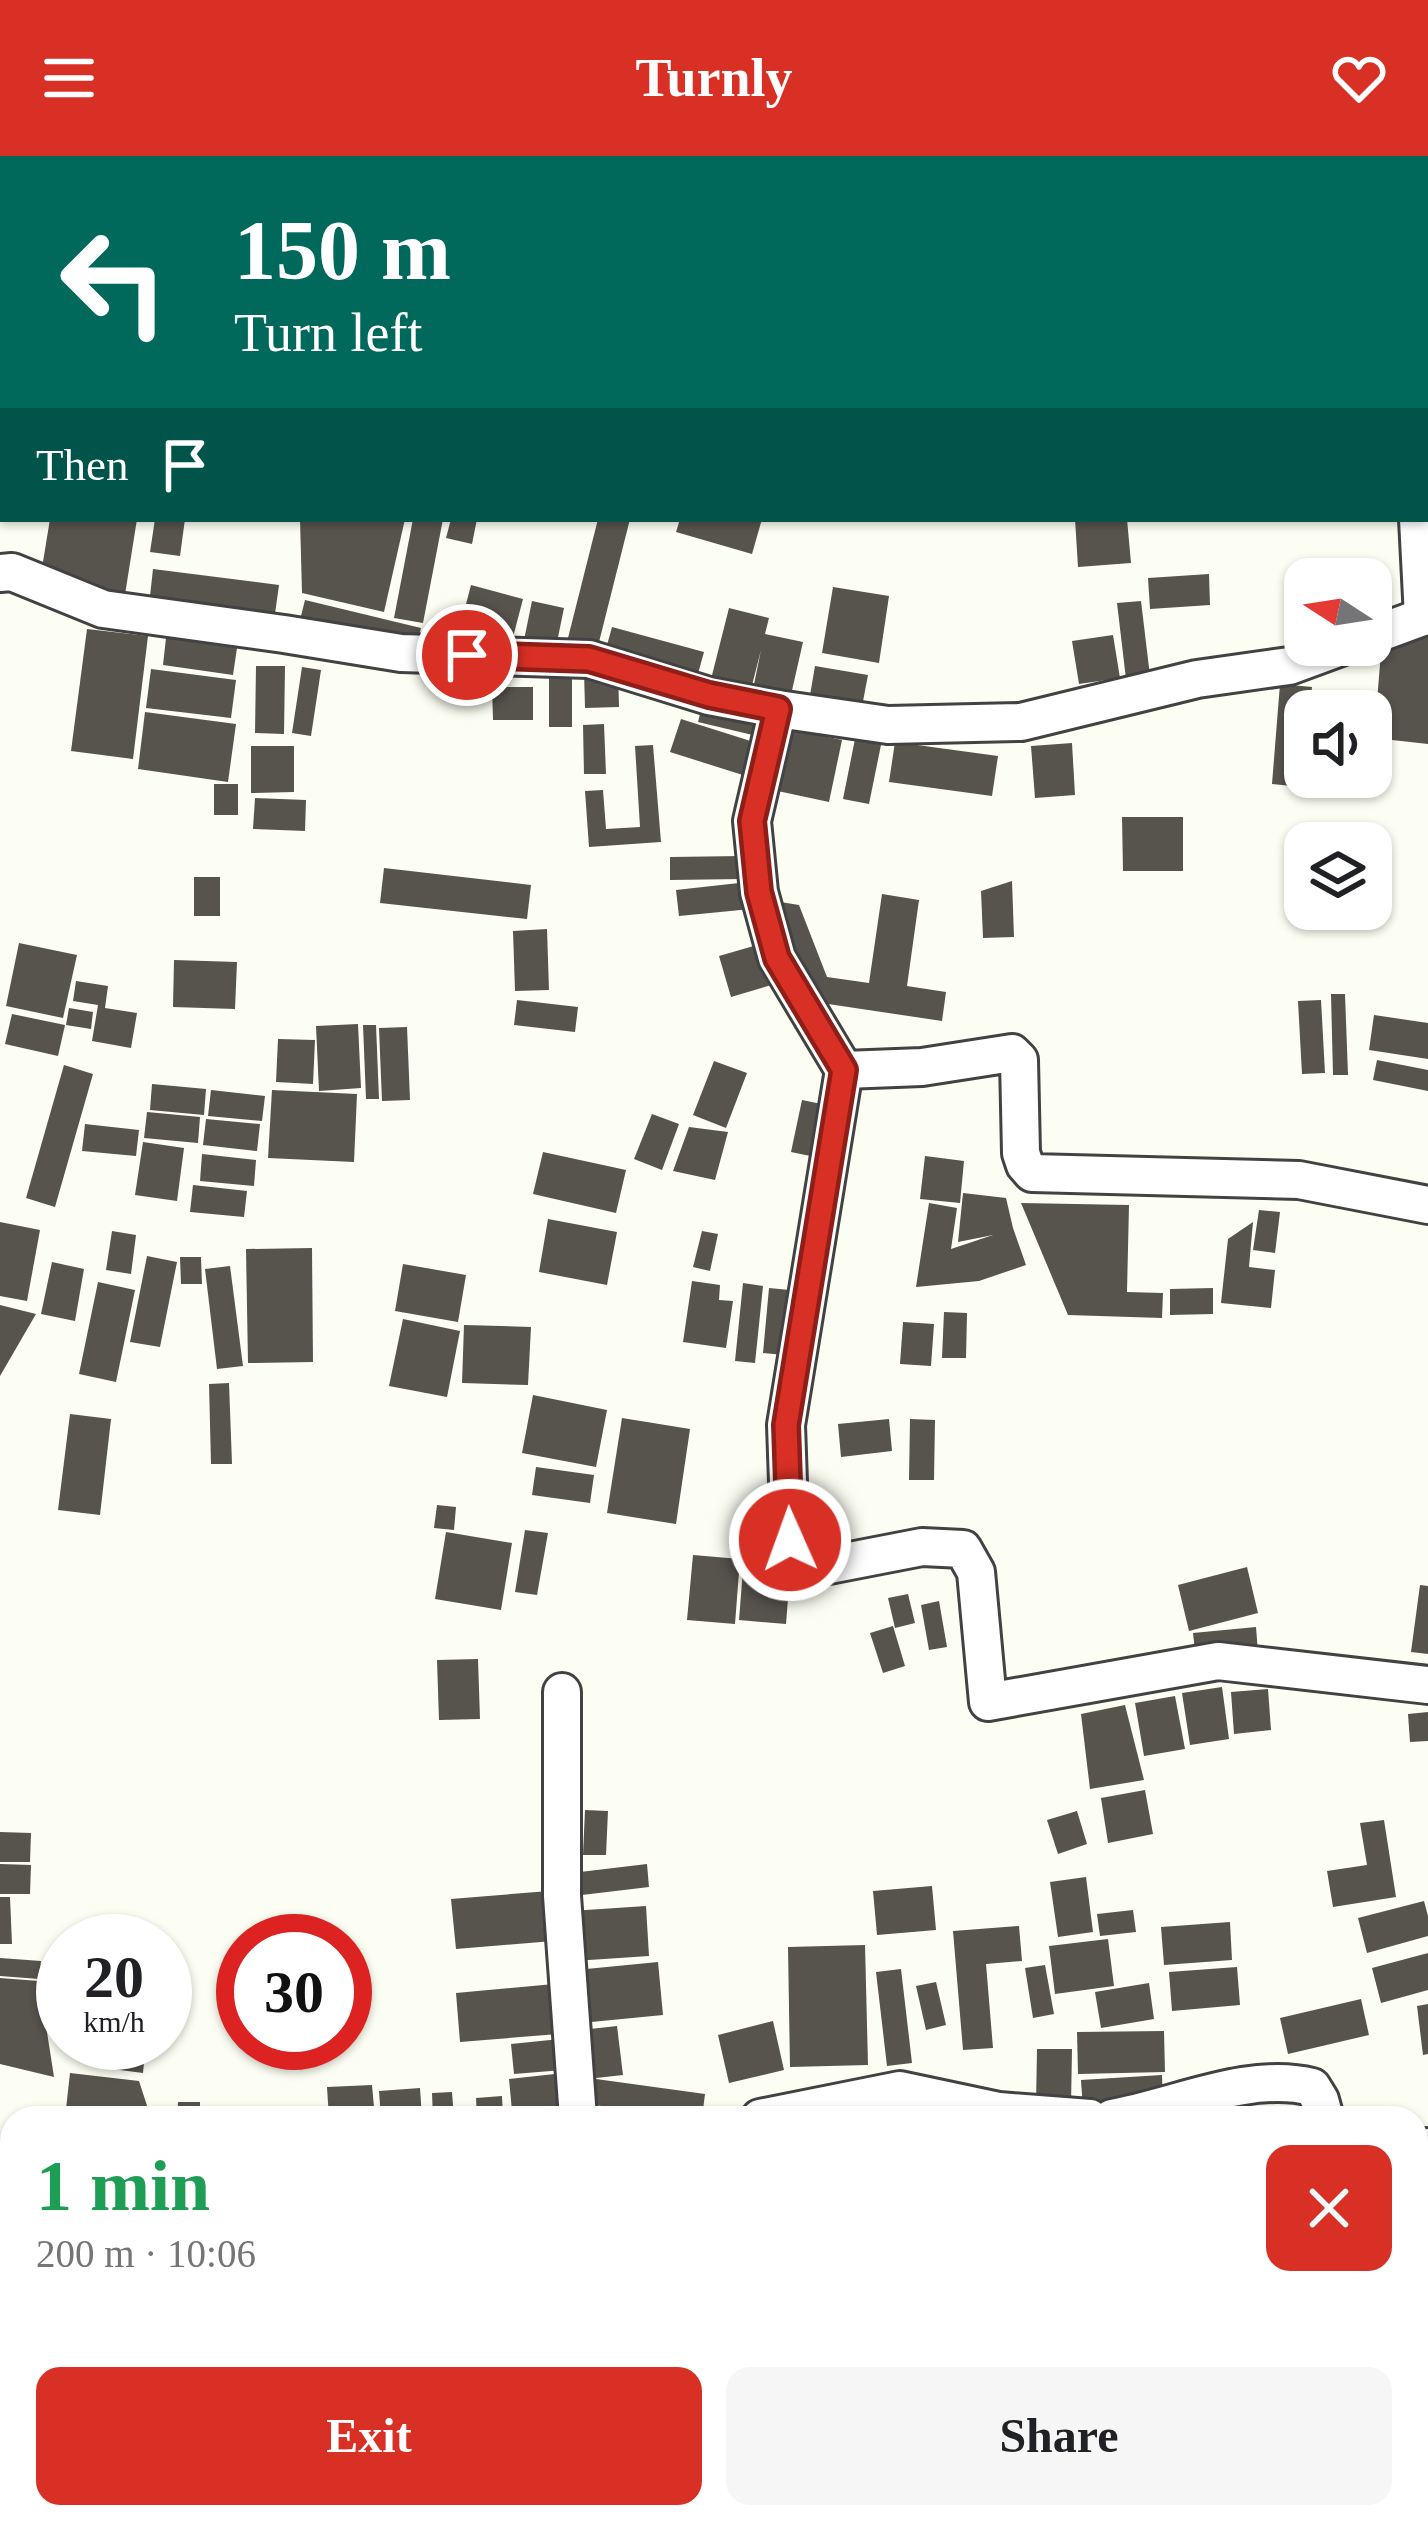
<!DOCTYPE html>
<html lang="en">
<head>
<meta charset="utf-8">
<style>
	:root { --surface:#fff; --page:#f6f6f6; --text:#202124; --muted:#757577; --accent:#d93025 }
	body { margin:0; font-family:"Times New Roman",serif; background:var(--page); color:var(--text); height:100vh; display:flex; flex-direction:column; font-size:45px; white-space:nowrap }
	* { box-sizing:border-box; margin:0 }
	p { font-size:39px; color:var(--muted) }
	.icon { flex:none; width:66px; height:66px; fill:none; stroke:currentColor; stroke-width:2; stroke-linecap:round; stroke-linejoin:round }
	.map { position:relative; flex:1; overflow:hidden }
	.details { position:absolute; left:0px; top:1950px; width:1428px; height:423px; display:flex; flex-direction:column; background:var(--surface); border-radius:36px 36px 0 0; box-shadow:0 3px 9px #0004 }
	.details>* { flex:none }
	.hud { position:absolute; left:0px; top:0px; width:1428px; height:366px; box-shadow:0 3px 9px #0004; background:#00695c; color:#fff; overflow:hidden }
	.needle { width:78px; rotate:282deg }
	.controls { position:absolute; left:1284px; top:402px; display:grid; gap:24px }
	.controls a { display:grid; place-items:center; width:108px; height:108px; border-radius:24px; background:var(--surface); box-shadow:0 3px 9px #0004; font-size:60px }
	.speed { position:absolute; left:36px; top:1758px; display:flex; gap:24px; font-size:60px; font-weight:700; text-align:center }
	.speed>* { display:grid; place-content:center; width:156px; height:156px; border-radius:50%; background:var(--surface); box-shadow:0 3px 9px #0004; line-height:1 }
	.speed small { font-size:30px; font-weight:400 }
	.speed .limit { border:18px solid #d22; background:#fff; color:#111 }
	.pin { position:absolute; display:grid; place-items:center; width:102px; height:102px; color:#fff; margin:-51px; border:6px solid #fff; border-radius:50%; box-shadow:0 3px 12px #0007 }
	.me { position:absolute; width:132px; margin:-66px; rotate:358deg; stroke-linejoin:round; filter:drop-shadow(0 0 9px #0008) }
	.turn { display:flex; align-items:center; gap:42px; height:252px; padding:0 36px; font-size:54px }
	.turn .icon { width:156px; height:156px; stroke-width:2.5 }
	.turn b { display:block; font-size:84px; line-height:102px }
	.then { display:flex; align-items:center; height:114px; padding:0 36px; background:#0003; gap:24px; font-size:45px }
	.round { display:grid; place-items:center; flex:none; width:126px; height:126px; border-radius:24px; background:var(--page) }
	.overview { display:flex; align-items:center; justify-content:space-between; height:204px; padding:0 36px }
	h1 { font-size:72px; font-weight:600; line-height:90px; color:#1e9e55 }
	.cta { display:flex; gap:24px; margin-top:auto; padding:24px 36px }
	.cta a { flex:1; height:138px; border-radius:24px; background:var(--accent); color:#fff; font-size:48px; font-weight:600; line-height:138px; text-align:center }
	.cta a+a { background:var(--page); color:var(--text) }
	header { display:flex; justify-content:space-between; align-items:center; height:156px; padding:0 36px; background:var(--accent); color:#fff; font-size:54px; font-weight:600 }
	.map>svg:first-child { display:block }
	.building { fill:#57534d }
	.lines { fill:none; stroke-linecap:round; stroke-linejoin:round }
	.minor-casing { stroke:#424242; stroke-width:42 }
	.minor { stroke:#fff; stroke-width:36 }
	.route-casing { stroke:#8d1f18; stroke-width:30 }
	.route { stroke:#d93025; stroke-width:21 }
</style>
</head>
<body>
<header><svg class="icon" aria-label="menu" viewBox="0 0 24 24"><path d="M4 6h16M4 12h16M4 18h16"/></svg>Turnly<svg class="icon" aria-label="heart" viewBox="0 0 24 24"><path d="M12 20l-8-8c-3-5 5-10 8-4 3-6 11-1 8 4z"/></svg></header>
<div class="map">
<svg width="1428" height="2372" viewBox="0 0 1428 2372">
	<rect width="100%" height="100%" fill="#fdfef3"/>
	<g class="building">
		<path d="M50,363h87l-13,82 -83,-27z"/>
		<path d="M155,363h30l-5,37 -30,-4z"/>
		<path d="M300,363h105l-21,93 -82,-19z"/>
		<path d="M413,363h30l-20,104 -29,-5z"/>
		<path d="M451,363h26l-5,25 -26,-6z"/>
		<path d="M598,363h32l-33,131 -30,-8z"/>
		<path d="M680,363h82l-10,35 -76,-22z"/>
		<path d="M1075,363h52l4,44 -53,4z"/>
		<path d="M153,413l126,16 -5,36 -125,-16z"/>
		<path d="M1209,418l1,31 -60,4 -2,-31z"/>
		<path d="M471,429l52,14 -11,42 -52,-14z"/>
		<path d="M833,431l56,9 -10,67 -57,-10z"/>
		<path d="M305,444l116,28 -6,24 -116,-28z"/>
		<path d="M532,445l32,7 -8,39 -32,-7z"/>
		<path d="M1141,445l9,75 -24,3 -9,-76z"/>
		<path d="M729,452l40,10 -4,16 38,8 -15,66 -37,-9 10,-49 -13,51 -40,-10z"/>
		<path d="M612,471l92,25 -8,29 -92,-25z"/>
		<path d="M87,473l61,7 -15,123 -62,-8z"/>
		<path d="M1113,479l7,43 -41,6 -7,-43z"/>
		<path d="M1428,481v107l-54,-6 7,-86z"/>
		<path d="M166,482l71,10 -4,27 -70,-10z"/>
		<path d="M256,510h29l-1,68 -29,-1z"/>
		<path d="M815,510l53,9 -8,42 -52,-10z"/>
		<path d="M302,511l19,3 -10,66 -19,-3z"/>
		<path d="M151,513l85,11 -5,38 -85,-10z"/>
		<path d="M618,514l1,37 -34,1 -1,-37z"/>
		<rect x="549" y="515" width="23" height="56"/>
		<path d="M1280,528l32,3 -3,24h-4l-3,76 -30,-3z"/>
		<path d="M492,531h41v33h-40z"/>
		<path d="M702,550l63,15 -4,16 -63,-15z"/>
		<path d="M145,556l91,12 -8,58 -90,-13z"/>
		<path d="M681,563l79,25 -11,33 -79,-25z"/>
		<path d="M604,568l2,50h-22l-1,-49z"/>
		<path d="M786,572l56,12 -13,62 -56,-12z"/>
		<path d="M857,573l26,6 -14,69 -26,-5z"/>
		<path d="M895,586l103,14 -6,40 -103,-14z"/>
		<path d="M1072,587l3,52 -40,3 -4,-52z"/>
		<path d="M653,589l8,97 -72,5 -4,-56 18,-1 3,39 34,-2 -5,-81z"/>
		<path d="M251,590h43v46l-43,1z"/>
		<rect x="214" y="628" width="24" height="31"/>
		<path d="M255,642l51,2 -1,31 -52,-2z"/>
		<path d="M1122,661h61v54h-60z"/>
		<path d="M742,700v23l-72,1v-23z"/>
		<path d="M384,712l147,17 -4,34 -147,-16z"/>
		<rect x="194" y="721" width="26" height="39"/>
		<path d="M1012,725l2,56 -31,1 -2,-47z"/>
		<path d="M748,726l3,27 -72,7 -3,-26z"/>
		<path d="M882,738l37,6 -12,86 39,6 -4,29 -134,-20 -34,-100 25,4 28,72 42,6z"/>
		<path d="M547,773l2,61 -34,1 -2,-60z"/>
		<path d="M19,787l58,12 -14,63 -57,-12z"/>
		<path d="M764,787l11,41 -44,13 -12,-41z"/>
		<path d="M174,804l63,2 -2,47 -62,-2z"/>
		<path d="M76,825l32,5 -3,22 32,5 -6,35 -39,-7 6,-36 -25,-4z"/>
		<path d="M1331,838h14l3,81h-15z"/>
		<path d="M517,844l61,7 -3,25 -61,-7z"/>
		<path d="M1321,844l4,73 -23,1 -4,-73z"/>
		<path d="M69,852l24,4 -2,17 -25,-4z"/>
		<path d="M12,858l53,11 -7,31 -53,-12z"/>
		<path d="M1374,859l54,8v36l-59,-9z"/>
		<path d="M358,868l3,64 -42,3 -3,-65z"/>
		<path d="M363,869h13l3,74h-13z"/>
		<path d="M407,871l3,73 -28,1 -3,-73z"/>
		<path d="M278,883l37,1 -2,44 -37,-2z"/>
		<path d="M1377,904l51,10v21l-55,-11z"/>
		<path d="M714,905l33,12 -21,55 -33,-13z"/>
		<path d="M64,909l29,9 -38,133 -29,-9z"/>
		<path d="M152,928l54,5 -2,26 -54,-5z"/>
		<path d="M211,934l54,6 -3,25 -54,-5z"/>
		<path d="M272,934l85,4 -3,68 -86,-4z"/>
		<path d="M802,944l34,7 -11,52 -34,-7z"/>
		<path d="M147,956l53,5 -2,26 -54,-5z"/>
		<path d="M652,958l27,10 -17,46 -28,-11z"/>
		<path d="M206,963l54,5 -3,27 -54,-6z"/>
		<path d="M85,968l54,6 -3,26 -54,-5z"/>
		<path d="M689,971l39,5 -13,48 -42,-9z"/>
		<path d="M143,986l41,6 -7,53 -42,-6z"/>
		<path d="M543,996l83,18 -10,43 -83,-19z"/>
		<path d="M202,998l54,6 -2,26 -54,-5z"/>
		<path d="M925,1000l39,5 -4,42 -40,-4z"/>
		<path d="M193,1029l54,6 -3,26 -54,-5z"/>
		<path d="M963,1037l43,5 7,30 13,37 -47,16 -63,6 13,-84 28,5 -6,41 42,-14 -35,7z"/>
		<path d="M1021,1047l108,2 -2,87 36,1 -1,25 -94,-3z"/>
		<path d="M1259,1054l21,2 -5,41 -22,-3z"/>
		<path d="M548,1063l69,13 -10,53 -68,-13z"/>
		<path d="M0,1066l40,8 -13,71 -27,-5z"/>
		<path d="M1253,1066l-4,45 26,3 -4,38 -50,-5 7,-64z"/>
		<path d="M112,1075l24,4 -5,39 -25,-4z"/>
		<path d="M702,1075l16,3 -8,37 -17,-4z"/>
		<path d="M312,1092l1,114 -65,1 -2,-114z"/>
		<path d="M147,1100l30,6 -17,85 -30,-5z"/>
		<path d="M180,1101h21l1,27h-21z"/>
		<path d="M52,1106l32,7 -9,52 -34,-7z"/>
		<path d="M403,1108l63,11 -8,47 -63,-11z"/>
		<path d="M230,1110l13,100 -26,3 -12,-100z"/>
		<path d="M692,1125l28,4 -1,15 14,1 -7,47 -43,-6z"/>
		<path d="M98,1126l37,8 -19,92 -37,-8z"/>
		<path d="M743,1127l20,3 -8,77 -20,-2z"/>
		<path d="M769,1132l21,2 -6,65 -21,-2z"/>
		<path d="M1213,1132v26l-43,1v-26z"/>
		<path d="M0,1149l36,9 -36,62z"/>
		<path d="M944,1156l23,1 -1,45h-24z"/>
		<path d="M403,1163l57,12 -13,66 -58,-11z"/>
		<path d="M903,1166l31,2 -3,42 -31,-2z"/>
		<path d="M464,1169l67,2 -3,58 -66,-2z"/>
		<path d="M229,1227l3,81h-21l-2,-80z"/>
		<path d="M533,1239l74,15 -11,57 -74,-14z"/>
		<path d="M70,1258l41,5 -11,96 -42,-5z"/>
		<path d="M622,1262l68,11 -14,95 -69,-11z"/>
		<path d="M889,1263l3,32 -51,6 -3,-33z"/>
		<path d="M910,1263l25,1 -1,60h-25z"/>
		<path d="M536,1311l58,8 -4,28 -58,-8z"/>
		<path d="M437,1349l19,2 -2,23 -20,-2z"/>
		<path d="M525,1374l23,3 -11,62 -22,-3z"/>
		<path d="M446,1376l66,11 -11,67 -66,-11z"/>
		<path d="M693,1399l47,4 -5,65 -48,-4z"/>
		<path d="M744,1400l47,4 -5,64 -47,-4z"/>
		<path d="M1247,1411l11,46 -69,18 -11,-46z"/>
		<path d="M1420,1429l8,1v68l-17,-2z"/>
		<path d="M908,1438l7,29 -20,5 -7,-30z"/>
		<path d="M939,1445l8,46 -18,3 -8,-45z"/>
		<path d="M893,1470l12,40 -22,7 -13,-40z"/>
		<path d="M1256,1471l2,26 -62,6 -3,-26z"/>
		<path d="M478,1503l2,60 -41,1 -2,-60z"/>
		<path d="M1222,1531l7,52 -39,6 -8,-52z"/>
		<path d="M1268,1533l3,41 -37,4 -3,-42z"/>
		<path d="M1175,1540l10,53 -41,7 -9,-53z"/>
		<path d="M1125,1549l19,75 -54,9 -9,-75z"/>
		<path d="M1428,1556v29l-18,1 -2,-28z"/>
		<path d="M1145,1634l8,44 -45,9 -7,-45z"/>
		<path d="M585,1654l23,1 -2,44h-23z"/>
		<path d="M1077,1655l10,33 -29,10 -11,-34z"/>
		<path d="M1384,1664l12,77 -63,10 -6,-36 40,-6 -7,-42z"/>
		<path d="M0,1676l31,1 -1,29h-30z"/>
		<path d="M0,1708l31,1 -1,29h-30z"/>
		<path d="M647,1708l2,23 -67,8 -2,-23z"/>
		<path d="M1086,1721l7,55 -35,5 -8,-55z"/>
		<path d="M932,1730l4,44 -59,5 -4,-44z"/>
		<path d="M549,1735l4,50 -97,8 -5,-50z"/>
		<path d="M0,1741h10l2,47h-12z"/>
		<path d="M1424,1745l4,15v20l-61,17 -9,-35z"/>
		<path d="M646,1750l3,50 -75,5 -3,-50z"/>
		<path d="M1133,1754l3,22 -36,4 -3,-22z"/>
		<path d="M1230,1766l2,38 -68,5 -3,-38z"/>
		<path d="M1019,1770l3,35 -36,3 7,84 -30,2 -10,-119z"/>
		<path d="M1108,1783l6,47 -59,8 -6,-48z"/>
		<path d="M865,1789l3,120 -78,2 -2,-120z"/>
		<path d="M1428,1797v37l-47,13 -9,-35z"/>
		<path d="M0,1802l41,3 -2,18 -39,-3z"/>
		<path d="M658,1806l5,53 -82,8 -5,-53z"/>
		<path d="M1045,1809l9,49 -21,4 -8,-50z"/>
		<path d="M1237,1811l3,38 -68,6 -3,-39z"/>
		<path d="M901,1813l11,94 -25,3 -11,-94z"/>
		<path d="M0,1822l39,3 15,96 -54,-13z"/>
		<path d="M936,1826l10,43 -20,5 -10,-44z"/>
		<path d="M1149,1827l5,36 -53,9 -6,-36z"/>
		<path d="M554,1828l4,50 -98,8 -4,-49z"/>
		<path d="M1361,1843l8,36 -81,19 -8,-36z"/>
		<path d="M1428,1848v50l-5,1 -6,-49z"/>
		<path d="M773,1865l11,49 -55,13 -11,-48z"/>
		<path d="M617,1870l6,49 -36,4 -6,-49z"/>
		<path d="M1164,1875l1,41 -87,2 -1,-42z"/>
		<path d="M560,1883l3,31 -49,4 -3,-30z"/>
		<path d="M100,1887h46l-3,30 -46,-6z"/>
		<path d="M1037,1893h35l-1,56h-35z"/>
		<path d="M70,1917l69,8 12,37h-86z"/>
		<path d="M564,1917l3,33 -55,5 -3,-32z"/>
		<path d="M1162,1919l1,31 -80,4 -2,-30z"/>
		<path d="M596,1923l109,15 -3,24 -109,-13z"/>
		<path d="M372,1929l3,33h-46l-2,-31z"/>
		<path d="M420,1932l2,30h-41l-2,-27z"/>
		<path d="M452,1936l2,26h-21l-1,-25z"/>
		<path d="M502,1940l1,22h-26l-1,-20z"/>
		<path d="M178,1946h22v16h-23z"/>
		<path d="M0,2037l11,1 -3,44h-8z"/>
		<path d="M1420,2088l8,31v41l-12,3v-74z"/>
		<path d="M0,2165l12,1v107l-12,-1v-46l5,-40h-5z"/>
		<path d="M1428,2175v97l-12,3v-96z"/>
		<path d="M1428,2285v87h-73l1,-11h60v-75z"/>
		<path d="M996,2361h37l-1,11h-36z"/>
	</g>
	<g class="lines">
		<g class="minor-casing">
			<g id="minor">
				<path d="M1151,3v-3"/>
				<path d="M0,189h3"/>
				<path d="M1418,363l5,98"/>
				<path d="M0,417l12,-1 91,37 181,25 117,19 188,6 120,37 69,13 110,16 133,-3 176,-43 92,-13 57,-21"/>
				<path d="M1371,480l57,-21"/>
				<path d="M778,553l-26,112 7,71 18,66 67,112 78,-3 90,-14 7,7 2,93 4,12 7,8 267,7 129,25"/>
				<path d="M844,914l-58,355 4,115 10,19 24,7 98,-19 41,2 13,23 12,130 230,-41 210,24"/>
				<path d="M562,1536v204l16,222"/>
				<path d="M760,1962l140,-28 99,21 91,7"/>
				<path d="M1112,1962c63,-11 137,-47 200,-31l8,13 5,18"/>
				<path d="M1416,1993l12,-2"/>
				<path d="M608,2372l1,-11"/>
			</g>
		</g>
		<use href="#minor" class="minor"/>
	</g>
	<g class="lines">
		<g class="route-casing">
			<path id="route" d="M467,499l122,4 120,36 69,14 -26,112 7,71 18,66 67,112 -58,355 4,115"/>
		</g>
		<use href="#route" class="route"/>
	</g>
</svg>
<div class="controls">
<a><svg class="needle" viewBox="-14 -14 28 28"><path d="M0-13l5 13h-10z" fill="#e53935"/><path d="M0 13l5-13h-10z" fill="#757577"/></svg></a>
<a><svg class="icon" aria-label="sound" viewBox="0 0 24 24"><path d="M4 9h4l5-4v14l-5-4H4zM17 9q2 3 0 6"/></svg></a>
<a><svg class="icon" aria-label="layers" viewBox="0 0 24 24"><path d="M12 4l9 5-9 5-9-5zM3 14l9 5 9-5"/></svg></a>
</div>
<div class="speed"><div>20<small>km/h</small></div><div class="limit">30</div></div>
<div class="pin" style="left:467px;top:499px;background:#d93025"><svg class="icon" aria-label="arrive" viewBox="0 0 24 24"><path d="M6 21V4h12l-3 4 3 4H6"/></svg></div>
<svg class="me" style="left:790px;top:1384px" viewBox="-20 -20 40 40"><circle r="17" fill="#d93025" stroke="#fff" stroke-width="3"/><path d="M0-11L8 9 0 5-8 9z" fill="#fff"/></svg>
<div class="hud">
<div class="turn"><svg class="icon" aria-label="left" viewBox="0 0 24 24"><path d="M17 20v-9H6M10 6l-5 5 5 5"/></svg><div><b>150 m</b>Turn left</div></div>
<div class="then">Then<svg class="icon" aria-label="arrive" viewBox="0 0 24 24"><path d="M6 21V4h12l-3 4 3 4H6"/></svg></div>
</div>
<section class="details">
<div class="overview"><div><h1>1 min</h1><p>200 m · 10:06</p></div><a class="round" style="background:#d93025;color:#fff"><svg class="icon" aria-label="close" viewBox="0 0 24 24"><path d="M6 6l12 12M18 6L6 18"/></svg></a></div>
<div class="cta"><a>Exit</a><a>Share</a></div>
</section>
</div>
</body>
</html>
